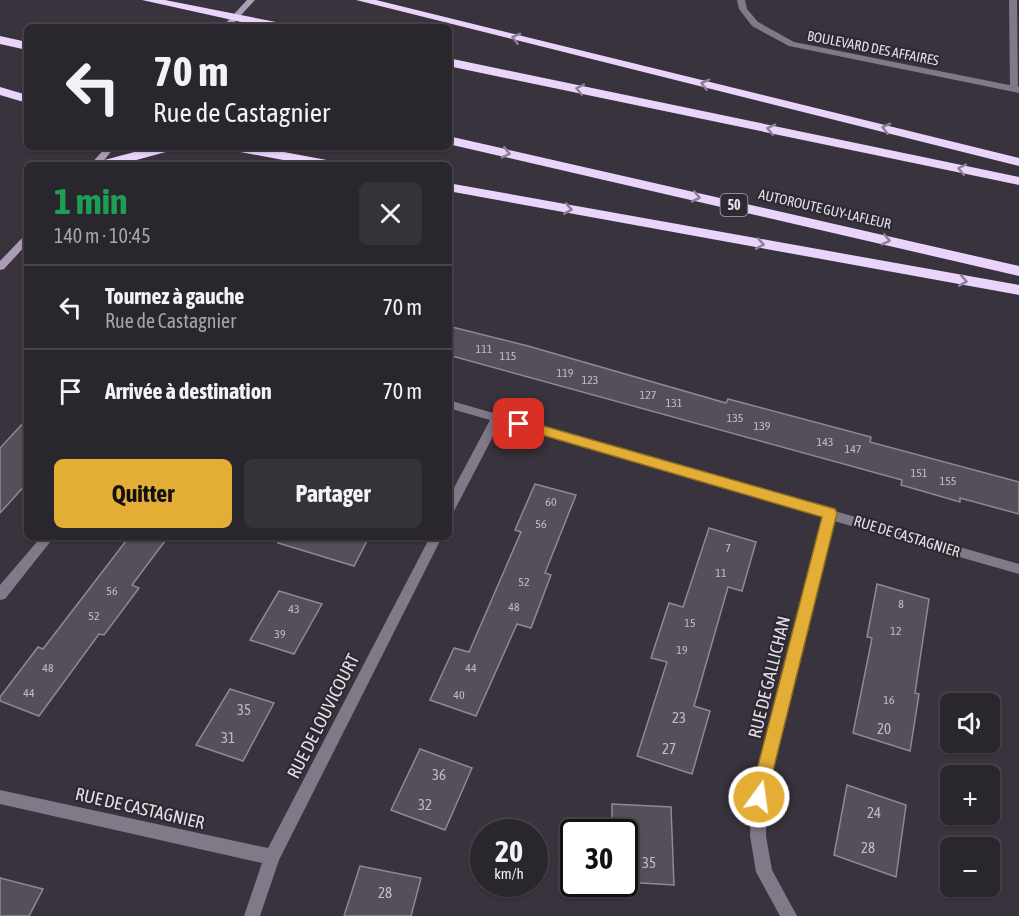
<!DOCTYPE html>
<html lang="fr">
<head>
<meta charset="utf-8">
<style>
	:root { --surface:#2a262d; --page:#363239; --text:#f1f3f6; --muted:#a5a5aa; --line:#464349; --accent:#e4ad35 }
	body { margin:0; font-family:"Asap Condensed",sans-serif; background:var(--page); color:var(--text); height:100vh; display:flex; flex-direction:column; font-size:22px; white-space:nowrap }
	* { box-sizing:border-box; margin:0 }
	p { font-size:20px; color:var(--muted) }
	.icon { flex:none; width:33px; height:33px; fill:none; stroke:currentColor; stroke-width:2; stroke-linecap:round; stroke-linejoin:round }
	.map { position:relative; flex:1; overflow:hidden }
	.drawer { position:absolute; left:24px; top:162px; width:428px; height:378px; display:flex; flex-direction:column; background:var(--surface); border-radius:9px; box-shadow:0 2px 4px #0004,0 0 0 2px var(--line) }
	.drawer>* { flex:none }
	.top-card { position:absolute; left:24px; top:24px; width:428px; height:126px; border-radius:9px; box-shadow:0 2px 4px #0004,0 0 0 2px var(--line); background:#2a262d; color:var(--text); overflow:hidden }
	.buttons { position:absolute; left:940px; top:693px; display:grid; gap:12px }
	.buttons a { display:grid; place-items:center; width:60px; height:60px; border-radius:9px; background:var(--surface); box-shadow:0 2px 4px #0004,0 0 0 2px var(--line); font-size:30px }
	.speed { position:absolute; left:470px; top:819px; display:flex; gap:12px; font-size:30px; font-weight:700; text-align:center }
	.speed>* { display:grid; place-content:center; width:78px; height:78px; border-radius:50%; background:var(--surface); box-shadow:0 2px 4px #0004,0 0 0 2px var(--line); line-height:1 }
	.speed small { font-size:15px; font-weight:400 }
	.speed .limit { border:3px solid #111; border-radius:9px; background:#fff; color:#111 }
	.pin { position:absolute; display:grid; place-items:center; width:51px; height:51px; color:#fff; margin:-26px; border-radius:12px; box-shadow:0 3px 9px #0006 }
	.me { position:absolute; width:66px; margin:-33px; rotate:14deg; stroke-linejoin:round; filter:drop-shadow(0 0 4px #0008) }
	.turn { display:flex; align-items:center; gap:21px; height:126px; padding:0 30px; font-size:27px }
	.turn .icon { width:78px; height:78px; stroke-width:2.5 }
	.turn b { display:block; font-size:42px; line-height:51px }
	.round { display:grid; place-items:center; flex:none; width:63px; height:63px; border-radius:9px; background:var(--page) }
	.headline { display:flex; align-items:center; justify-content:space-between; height:102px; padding:0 30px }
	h1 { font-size:36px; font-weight:700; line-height:45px; color:#1e9e55 }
	.cta { display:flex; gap:12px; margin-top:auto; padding:12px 30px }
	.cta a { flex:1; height:69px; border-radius:9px; background:var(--accent); color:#111; font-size:24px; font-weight:700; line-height:69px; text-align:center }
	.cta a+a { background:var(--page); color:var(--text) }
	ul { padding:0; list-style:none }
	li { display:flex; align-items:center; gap:18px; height:84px; padding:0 30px; border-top:2px solid var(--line) }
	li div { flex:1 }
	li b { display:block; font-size:22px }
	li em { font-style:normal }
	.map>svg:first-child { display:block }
	.building { fill:#544f59; stroke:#8f8994; stroke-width:1.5 }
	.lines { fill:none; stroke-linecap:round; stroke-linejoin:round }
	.lane { fill:#817888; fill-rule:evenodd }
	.street { fill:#817888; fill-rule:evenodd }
	.secondary { fill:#ac9db7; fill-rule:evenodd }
	.highway { fill:#ebd4fb; fill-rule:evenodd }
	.oneway { stroke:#8c7e96 }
	.route { fill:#e4ad35; stroke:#947022; stroke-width:1.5 }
	.labels { text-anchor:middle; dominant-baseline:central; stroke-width:4.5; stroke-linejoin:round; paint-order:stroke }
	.number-label { font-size:12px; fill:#c0bcc3 }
	.far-street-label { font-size:14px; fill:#e4e1e6; stroke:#2e2932 }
	.shield { fill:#2e2932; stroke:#adaab0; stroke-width:1.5 }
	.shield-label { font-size:14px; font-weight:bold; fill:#e4e1e6 }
	.street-label { font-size:15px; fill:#e4e1e6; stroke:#2e2932 }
	.near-number-label { font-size:15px; fill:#c0bcc3 }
	.near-street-label { font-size:18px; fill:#e4e1e6; stroke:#2e2932 }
</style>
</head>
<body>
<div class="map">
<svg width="1019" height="916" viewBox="0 0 1019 916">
	<rect width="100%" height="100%" fill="#38333c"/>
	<g class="building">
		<path d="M448,326l80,20 198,57 2,-4 143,38 -1,5 149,40v32l-59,-16v4l-59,-17 1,-5 -454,-125z"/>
		<path d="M27,419v64l-27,30v-65z"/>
		<path d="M535,484l41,11 -31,78 6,2 -20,53 -14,-4 -41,92 -46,-16 24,-52 15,4 52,-120 -6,-2z"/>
		<path d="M709,528l47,14 -14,49 -14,-4 -34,119 16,5 -18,63 -55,-18 30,-94 -16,-4 18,-55 14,4z"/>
		<path d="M129,537h39l-36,48 7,3 -35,47 -5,-1 -60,82 -39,-15v-4l38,-50 5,2z"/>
		<path d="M279,537h90l-15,29 -76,-23z"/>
		<path d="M877,584l52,15 -14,94 4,1 -9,57 -57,-18 19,-95 -5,-1z"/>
		<path d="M279,591l43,13 -28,50 -44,-14z"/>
		<path d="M230,689l44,14 -31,58 -47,-16z"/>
		<path d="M420,749l52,19 -27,62 -54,-20z"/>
		<path d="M847,785l59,20 -10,72 -62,-22z"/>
		<path d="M612,804l59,3 3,78 -50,-3v-50h-12z"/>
		<path d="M360,866l61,12 -10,38h-67z"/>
		<path d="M0,878l43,11 -14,27h-29z"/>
	</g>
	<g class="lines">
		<path class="lane" d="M1009,0h8l1,89 -4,3 -4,-3z"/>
		<g class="street">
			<path d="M737,0h8l2,9 11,13 36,20 225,45v6l-230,-47 -37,-20 -13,-17z"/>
			<path d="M448,400l571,164v10l-185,-53 -67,276 -1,39 6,34 25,46h-17l-24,-44 -6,-36 1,-39 72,-280 -323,-94 -48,92 -4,2v-18l42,-79 -42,-12z"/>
			<path d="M41,537h13l-49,62 -5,1v-15z"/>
			<path d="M430,537h12l-163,323 -19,56h-16l18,-53 -262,-59v-14l268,58z"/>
		</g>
		<g class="secondary">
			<path d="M247,0h8l-25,27h-8z"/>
			<path d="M106,147h9l-15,18h-10z"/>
			<path d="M27,235v9l-23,25 -4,1v-9l24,-25z"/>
		</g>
		<g class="highway">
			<path d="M142,0h23l116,23 6,4h-23z"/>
			<path d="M356,0h20l643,158v8z"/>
			<path d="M0,36l27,6v8l-27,-6z"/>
			<path d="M448,58l571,119v8l-571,-119z"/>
			<path d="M0,87l27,8v8l-27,-8z"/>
			<path d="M448,136l571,130v10l-571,-132z"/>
			<path d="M153,147h22l-2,3 -55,15h-23l2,-3z"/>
			<path d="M228,147h29l75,14 7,4h-29l-75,-14z"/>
			<path d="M448,183l571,102v10l-571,-104z"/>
		</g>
	</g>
	<defs><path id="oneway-chevron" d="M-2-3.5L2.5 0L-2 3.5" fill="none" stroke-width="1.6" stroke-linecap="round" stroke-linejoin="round" transform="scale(1.5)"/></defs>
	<g class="oneway">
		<use href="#oneway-chevron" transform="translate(516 38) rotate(-166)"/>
		<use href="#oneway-chevron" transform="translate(705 84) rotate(-166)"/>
		<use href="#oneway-chevron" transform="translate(580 89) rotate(-168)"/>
		<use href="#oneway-chevron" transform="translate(886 128) rotate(-166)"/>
		<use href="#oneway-chevron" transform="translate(771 129) rotate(-168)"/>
		<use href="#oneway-chevron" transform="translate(506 153) rotate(13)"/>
		<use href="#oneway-chevron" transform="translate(962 169) rotate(-168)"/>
		<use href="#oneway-chevron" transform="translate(696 197) rotate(13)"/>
		<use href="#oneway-chevron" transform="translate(568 209) rotate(10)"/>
		<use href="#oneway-chevron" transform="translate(886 240) rotate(13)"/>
		<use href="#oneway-chevron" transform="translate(760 244) rotate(10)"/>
		<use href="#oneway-chevron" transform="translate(963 281) rotate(10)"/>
	</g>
	<path class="route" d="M519,419l316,90 2,4 -72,290 -6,3 -6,-3 -3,-6 72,-280 -307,-90 -2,-3z"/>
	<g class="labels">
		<g class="number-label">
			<text x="484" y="349">111</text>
			<text x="508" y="356">115</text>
			<text x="565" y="373">119</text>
			<text x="590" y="380">123</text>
			<text x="648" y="395">127</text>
			<text x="674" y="403">131</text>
			<text x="735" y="418">135</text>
			<text x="762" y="426">139</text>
			<text x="825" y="442">143</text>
			<text x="853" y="449">147</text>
			<text x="919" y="473">151</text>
			<text x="948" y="481">155</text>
			<text x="551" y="502">60</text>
			<text x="541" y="524">56</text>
			<text x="728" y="548">7</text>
			<text x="721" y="573">11</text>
			<text x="524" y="582">52</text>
			<text x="112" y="591">56</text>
			<text x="901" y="604">8</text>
			<text x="514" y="607">48</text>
			<text x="294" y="609">43</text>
			<text x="94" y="616">52</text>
			<text x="690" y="623">15</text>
			<text x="896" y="631">12</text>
			<text x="280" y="634">39</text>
			<text x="682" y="650">19</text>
			<text x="48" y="668">48</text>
			<text x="471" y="668">44</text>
			<text x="29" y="693">44</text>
			<text x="459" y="695">40</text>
			<text x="889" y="700">16</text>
		</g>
		<g class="far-street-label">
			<text transform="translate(873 48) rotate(11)">BOULEVARD DES AFFAIRES</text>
			<text transform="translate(825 209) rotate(13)">AUTOROUTE GUY-LAFLEUR</text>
		</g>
		<rect class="shield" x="720.5" y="194" width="27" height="22" rx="4.5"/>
		<g class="shield-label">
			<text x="734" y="205">50</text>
		</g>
		<g class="street-label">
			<text transform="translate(907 536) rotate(17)">RUE DE CASTAGNIER</text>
		</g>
		<g class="near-number-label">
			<text x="244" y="709">35</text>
			<text x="679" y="717">23</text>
			<text x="884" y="728">20</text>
			<text x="228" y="737">31</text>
			<text x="669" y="748">27</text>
			<text x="439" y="774">36</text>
			<text x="425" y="804">32</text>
			<text x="874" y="812">24</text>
			<text x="868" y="847">28</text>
			<text x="649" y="862">35</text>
			<text x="385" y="892">28</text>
		</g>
		<g class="near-street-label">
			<text transform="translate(769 677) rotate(-76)">RUE DE GALLICHAN</text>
			<text transform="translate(323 716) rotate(-63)">RUE DE LOUVICOURT</text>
			<text transform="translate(140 808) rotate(13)">RUE DE CASTAGNIER</text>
		</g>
	</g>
</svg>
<div class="buttons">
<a><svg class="icon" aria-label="sound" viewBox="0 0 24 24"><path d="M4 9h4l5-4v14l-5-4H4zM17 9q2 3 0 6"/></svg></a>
<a>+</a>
<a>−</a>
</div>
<div class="speed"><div>20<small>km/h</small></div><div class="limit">30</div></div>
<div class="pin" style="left:519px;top:424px;background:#d93025"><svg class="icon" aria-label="arrive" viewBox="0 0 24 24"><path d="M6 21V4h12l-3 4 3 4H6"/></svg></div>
<svg class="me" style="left:759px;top:797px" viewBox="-20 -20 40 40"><circle r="17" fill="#e4ad35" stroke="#fff" stroke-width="3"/><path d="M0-11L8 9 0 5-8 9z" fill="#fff"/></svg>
<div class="top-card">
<div class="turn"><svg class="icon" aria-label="left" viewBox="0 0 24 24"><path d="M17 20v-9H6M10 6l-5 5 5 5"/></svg><div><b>70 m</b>Rue de Castagnier</div></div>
</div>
<section class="drawer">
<div class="headline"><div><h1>1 min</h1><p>140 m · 10:45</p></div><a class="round"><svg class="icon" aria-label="close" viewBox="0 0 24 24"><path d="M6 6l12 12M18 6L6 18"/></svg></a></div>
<ul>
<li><svg class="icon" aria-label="left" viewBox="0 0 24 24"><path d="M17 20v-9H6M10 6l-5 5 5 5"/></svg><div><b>Tournez à gauche</b><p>Rue de Castagnier</p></div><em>70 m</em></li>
<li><svg class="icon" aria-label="arrive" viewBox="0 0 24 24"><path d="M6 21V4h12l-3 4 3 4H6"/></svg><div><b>Arrivée à destination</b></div><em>70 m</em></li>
</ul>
<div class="cta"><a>Quitter</a><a>Partager</a></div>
</section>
</div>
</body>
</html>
